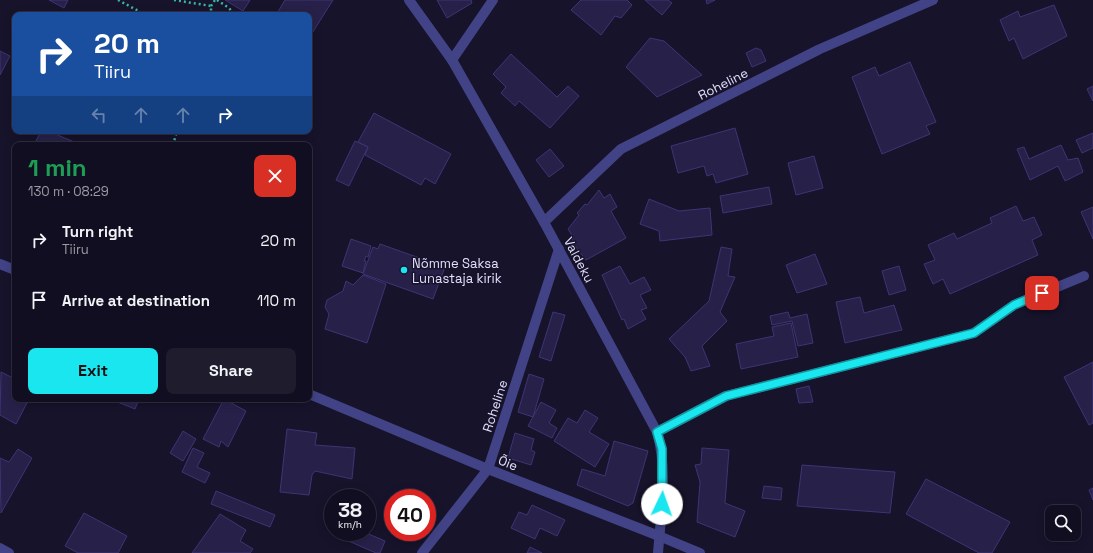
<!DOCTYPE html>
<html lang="en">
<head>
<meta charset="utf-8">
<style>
	:root { --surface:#100e20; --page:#1e1c2d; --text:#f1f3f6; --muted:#9c9ca5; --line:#302e3e; --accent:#1ae6ef }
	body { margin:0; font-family:"Space Grotesk",sans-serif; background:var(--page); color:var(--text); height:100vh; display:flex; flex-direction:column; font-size:15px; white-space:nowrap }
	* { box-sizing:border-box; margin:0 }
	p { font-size:13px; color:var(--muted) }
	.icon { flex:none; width:22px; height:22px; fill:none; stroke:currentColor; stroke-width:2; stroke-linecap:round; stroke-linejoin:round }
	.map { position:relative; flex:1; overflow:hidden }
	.side { position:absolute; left:12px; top:142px; width:300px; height:260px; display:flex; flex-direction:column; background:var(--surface); border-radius:8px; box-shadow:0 2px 10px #0003,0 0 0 1px var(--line) }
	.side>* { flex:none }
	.hud { position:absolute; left:12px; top:12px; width:300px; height:122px; border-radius:8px; box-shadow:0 2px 10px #0003,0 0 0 1px var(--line); background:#1a4fa0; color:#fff; overflow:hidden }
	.buttons { position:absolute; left:1045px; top:505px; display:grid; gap:8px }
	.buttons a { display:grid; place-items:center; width:36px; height:36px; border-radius:8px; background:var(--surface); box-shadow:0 2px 10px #0003,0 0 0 1px var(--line); font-size:20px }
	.speed { position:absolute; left:324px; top:489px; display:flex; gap:8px; font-size:20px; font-weight:700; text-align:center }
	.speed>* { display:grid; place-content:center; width:52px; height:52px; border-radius:50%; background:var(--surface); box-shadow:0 2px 10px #0003,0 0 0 1px var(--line); line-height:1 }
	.speed small { font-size:10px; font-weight:400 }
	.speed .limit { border:6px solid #d22; background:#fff; color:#111 }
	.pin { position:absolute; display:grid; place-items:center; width:34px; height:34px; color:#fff; margin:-17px; border-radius:8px; box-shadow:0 2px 6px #0006 }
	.me { position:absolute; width:44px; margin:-22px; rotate:3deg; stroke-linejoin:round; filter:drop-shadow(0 0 3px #0008) }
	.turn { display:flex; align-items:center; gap:14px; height:84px; padding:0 16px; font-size:18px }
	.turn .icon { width:52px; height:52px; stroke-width:2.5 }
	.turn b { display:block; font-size:28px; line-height:34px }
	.lanes { display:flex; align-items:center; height:38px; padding:0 16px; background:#0003; justify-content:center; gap:20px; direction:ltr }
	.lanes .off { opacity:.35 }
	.round { display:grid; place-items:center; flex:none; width:42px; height:42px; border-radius:8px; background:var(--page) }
	.head { display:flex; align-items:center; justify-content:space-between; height:68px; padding:0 16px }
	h1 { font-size:24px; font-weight:700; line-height:30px; color:#1e9e55 }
	.cta { display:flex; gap:8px; margin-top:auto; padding:8px 16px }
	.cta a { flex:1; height:46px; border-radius:8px; background:var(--accent); color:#111; font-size:16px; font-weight:700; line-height:46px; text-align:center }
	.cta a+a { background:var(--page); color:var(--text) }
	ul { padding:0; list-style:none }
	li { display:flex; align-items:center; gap:12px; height:60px; padding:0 16px }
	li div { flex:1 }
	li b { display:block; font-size:15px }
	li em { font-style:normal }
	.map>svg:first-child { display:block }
	.building { fill:#27214a; stroke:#3d3575 }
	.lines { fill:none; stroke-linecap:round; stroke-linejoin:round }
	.path { stroke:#3ab6a7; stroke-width:2.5; stroke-dasharray:2 3; stroke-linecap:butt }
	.minor { stroke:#424386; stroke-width:10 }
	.tertiary { stroke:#424386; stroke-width:10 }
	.route-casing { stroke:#11969b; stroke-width:10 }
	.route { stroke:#1ae6ef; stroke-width:7 }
	.poi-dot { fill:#1ae6ef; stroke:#16132b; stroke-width:1.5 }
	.labels { text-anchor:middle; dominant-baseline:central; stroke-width:3; stroke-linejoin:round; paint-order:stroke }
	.street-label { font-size:13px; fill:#e1dffd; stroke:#16132b }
	.poi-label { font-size:13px; fill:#e1dffd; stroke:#16132b; text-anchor:start }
</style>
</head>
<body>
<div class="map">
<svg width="1093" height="553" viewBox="0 0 1093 553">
	<rect width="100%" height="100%" fill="#16132b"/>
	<g class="building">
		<path d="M49,0h19l-4,8z"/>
		<path d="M225,0h25l-7,11z"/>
		<path d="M285,0h48l-24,38v-23h-33z"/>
		<path d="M437,0h34l1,3 -25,15z"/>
		<path d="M581,0h46l5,5 -11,13 -6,-2 -14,19 -30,-25z"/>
		<path d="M645,0h23l4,3 -10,12z"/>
		<path d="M706,0h9l-8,4z"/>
		<path d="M1054,5l13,31 -44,23 -9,-21 -5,3 -9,-21 18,-9 2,6z"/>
		<path d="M650,38l14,3 38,34 -45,22 -31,-30z"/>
		<path d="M756,48l5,2 5,11 -14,6 -6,-14z"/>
		<path d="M0,51l10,5 -10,19z"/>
		<path d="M511,54l46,43 11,-11 11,10 -29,32 -31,-27 -4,5 -14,-13 5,-6 -13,-13z"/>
		<path d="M910,62l26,60 -10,4 4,8 -48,20 -30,-77 23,-10 4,9z"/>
		<path d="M1093,86v15l-6,-12z"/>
		<path d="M374,113l77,41 -16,30 -10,-6 -4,7 -56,-30 3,-8 -10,-5z"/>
		<path d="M735,128l13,46 -32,9 -3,-9 -6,2 -3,-10 -26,7 -7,-27z"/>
		<path d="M41,131h7l31,13 -45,1z"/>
		<path d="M1093,133v15l-11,5 -6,-13z"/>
		<path d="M355,141l13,6 -19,39 -13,-6z"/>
		<path d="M1061,145l7,15 10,-2 5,14 -18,9 -7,-15 -28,14 -13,-31 7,-2 5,12z"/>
		<path d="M550,149l14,17 -15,11 -13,-17z"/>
		<path d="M814,156l9,32 -27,7 -8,-32z"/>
		<path d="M769,187l3,17 -49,9 -3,-17z"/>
		<path d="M599,190l5,8 6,-4 7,13 -6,4 15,27 -40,22 -14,-18 1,-5 -5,-8 11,-14 -2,-2 8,-9 2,1z"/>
		<path d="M649,199l30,12 31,-3 2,27 -52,6 -1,-10 -19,-7z"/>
		<path d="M1016,206l7,15 11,-4 8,18 -10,5 6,15 -88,39 -7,-15 -10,5 -9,-20 11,-4 -7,-15 26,-12 3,6 35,-16 -2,-5z"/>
		<path d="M1093,207v32l-12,-27z"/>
		<path d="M351,239l20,7 -3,11 -2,-1 -2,5h2l-3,12 -21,-7z"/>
		<path d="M380,244l65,23 -12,32 -70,-25 10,-27 5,2z"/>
		<path d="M721,247l11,2 -4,27 7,1 -15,35 7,9 -25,25 8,20 -19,5 -6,-14 -16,-18 40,-38z"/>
		<path d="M815,254l12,30 -30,9 -11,-28z"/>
		<path d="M620,266l10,18 14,-7 7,13 -11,5 7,13 -6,2 5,9 -18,10 -4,-10 -2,1 -20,-45z"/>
		<path d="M899,266l7,24 -17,5 -7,-24z"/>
		<path d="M363,275l23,9 -19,59 -42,-14 4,-15 -4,-7 2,-7 16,-9 3,-10 7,4z"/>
		<path d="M860,297l4,16 30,-8 8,25 -57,13 -9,-41z"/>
		<path d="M553,312l12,3 -14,46 -12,-4z"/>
		<path d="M788,312l2,6 17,-4 6,29 -15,3 -6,-25 -20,4 -2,-9z"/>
		<path d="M791,323l7,34 -57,12 -5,-25 38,-8 -2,-9z"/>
		<path d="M1093,362v61l-4,2 -25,-48z"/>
		<path d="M1,372l14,7v20h14l-13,25 -16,-9z"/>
		<path d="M529,374l15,5 -11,38 -15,-5z"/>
		<path d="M809,386l4,16 -14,1 -3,-14z"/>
		<path d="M110,399h29l-4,10z"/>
		<path d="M224,399l22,12 -18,36 -7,-6 -2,6 -16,-8z"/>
		<path d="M541,402l15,8 -7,13 8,5 -5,10 -24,-12z"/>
		<path d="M585,410l13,8 -9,14 20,12 -14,23 -41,-26 14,-23 9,5z"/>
		<path d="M287,429l30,4 -2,12 40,3 -3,31 -37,-8 -3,4 -3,20 -29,-3z"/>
		<path d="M183,431l13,8 -13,22 -13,-8z"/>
		<path d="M515,433l19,6 -3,11 4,2 -4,13 -23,-7z"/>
		<path d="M614,441l34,10 -15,52 -5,3 -51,-21 5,-16 23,7z"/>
		<path d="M193,448l11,5 -7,14 13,6 -5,10 -23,-11z"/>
		<path d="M702,448l27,2 -4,53 20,8 -10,26 -38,-15 3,-40 -5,-17 6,-1z"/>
		<path d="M18,449l14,9 -31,55 -1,-55 9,4z"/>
		<path d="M802,465l93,7 -5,41 -93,-7z"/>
		<path d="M926,479l84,43 -18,31h-13l-73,-39z"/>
		<path d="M764,486l18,2 -1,12 -19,-2z"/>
		<path d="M1093,488v12l-4,-10z"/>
		<path d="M216,491l59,24 -5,12 -59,-23z"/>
		<path d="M532,505l33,15 -8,16 -17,-8 -5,11 -24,-11 8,-16 8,3z"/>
		<path d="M84,513l43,23 -9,17h-40l-13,-7z"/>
		<path d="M220,514l26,16 -6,11 13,8 -3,4h-58z"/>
		<path d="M338,532h26l21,9 -5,12h-4l-39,-17z"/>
		<path d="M530,547l12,6h-15z"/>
	</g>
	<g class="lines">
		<g class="path">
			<path d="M118,0l28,15"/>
			<path d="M174,0l37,6v9"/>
			<path d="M217,0l12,8 6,7"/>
			<path d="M211,6l4,-6"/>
			<path d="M309,65l4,-1"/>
			<path d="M173,145l4,-14"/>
		</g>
		<g class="minor">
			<path d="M452,60l41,-60"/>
			<path d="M544,222l77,-73 199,-100 113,-49"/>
			<path d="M657,432l69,-36 248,-63 40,-28 70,-29"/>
			<path d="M659,536l41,17"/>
			<path d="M0,548l9,5"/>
			<path d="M422,553l66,-84 71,-220"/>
		</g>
		<g class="tertiary">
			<path d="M409,0l43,60 92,162 113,210c11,38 4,81 1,121"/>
			<path d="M0,264l15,6"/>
			<path d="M309,394l179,75 171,67"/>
		</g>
	</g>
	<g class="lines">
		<g class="route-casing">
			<path id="route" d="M662,504v-55l-5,-17 69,-36 248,-63 40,-28 28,-12"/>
		</g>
		<use href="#route" class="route"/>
	</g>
	<circle class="poi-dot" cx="404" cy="270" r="4"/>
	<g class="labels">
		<g class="street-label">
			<text transform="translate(723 84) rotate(-27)">Roheline</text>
			<text transform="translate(579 260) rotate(62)">Valdeku</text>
			<text transform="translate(495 406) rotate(-72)">Roheline</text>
			<text transform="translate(508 463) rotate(22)">Õie</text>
		</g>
		<g class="poi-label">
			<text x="412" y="263">Nõmme Saksa<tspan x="412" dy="15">Lunastaja kirik</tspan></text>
		</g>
	</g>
</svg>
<div class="buttons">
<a><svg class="icon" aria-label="search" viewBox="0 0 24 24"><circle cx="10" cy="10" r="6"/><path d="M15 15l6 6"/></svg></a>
</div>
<div class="speed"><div>38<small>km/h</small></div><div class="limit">40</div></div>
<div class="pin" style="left:1042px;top:293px;background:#d93025"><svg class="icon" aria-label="arrive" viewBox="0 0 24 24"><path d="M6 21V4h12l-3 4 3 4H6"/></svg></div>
<svg class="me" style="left:662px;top:504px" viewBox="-20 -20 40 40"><circle r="19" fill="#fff"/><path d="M0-13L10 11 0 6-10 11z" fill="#1ae6ef"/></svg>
<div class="hud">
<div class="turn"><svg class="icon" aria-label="right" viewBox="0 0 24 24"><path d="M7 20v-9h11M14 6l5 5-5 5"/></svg><div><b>20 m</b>Tiiru</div></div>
<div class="lanes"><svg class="icon off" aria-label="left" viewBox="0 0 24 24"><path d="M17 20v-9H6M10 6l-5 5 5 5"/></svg><svg class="icon off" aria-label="ahead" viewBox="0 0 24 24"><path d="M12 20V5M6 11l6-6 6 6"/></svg><svg class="icon off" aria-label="ahead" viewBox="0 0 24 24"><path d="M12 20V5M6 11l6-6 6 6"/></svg><svg class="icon" aria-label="right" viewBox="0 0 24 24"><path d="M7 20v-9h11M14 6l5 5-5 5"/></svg></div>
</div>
<section class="side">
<div class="head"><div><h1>1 min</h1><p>130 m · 08:29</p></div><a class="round" style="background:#d93025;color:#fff"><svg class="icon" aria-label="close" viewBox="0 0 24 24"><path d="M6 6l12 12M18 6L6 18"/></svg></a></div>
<ul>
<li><svg class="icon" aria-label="right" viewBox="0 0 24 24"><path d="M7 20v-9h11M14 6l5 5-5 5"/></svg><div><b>Turn right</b><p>Tiiru</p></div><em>20 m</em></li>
<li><svg class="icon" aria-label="arrive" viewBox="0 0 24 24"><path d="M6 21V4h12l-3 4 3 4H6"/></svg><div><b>Arrive at destination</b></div><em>110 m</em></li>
</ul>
<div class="cta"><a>Exit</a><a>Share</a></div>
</section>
</div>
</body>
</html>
